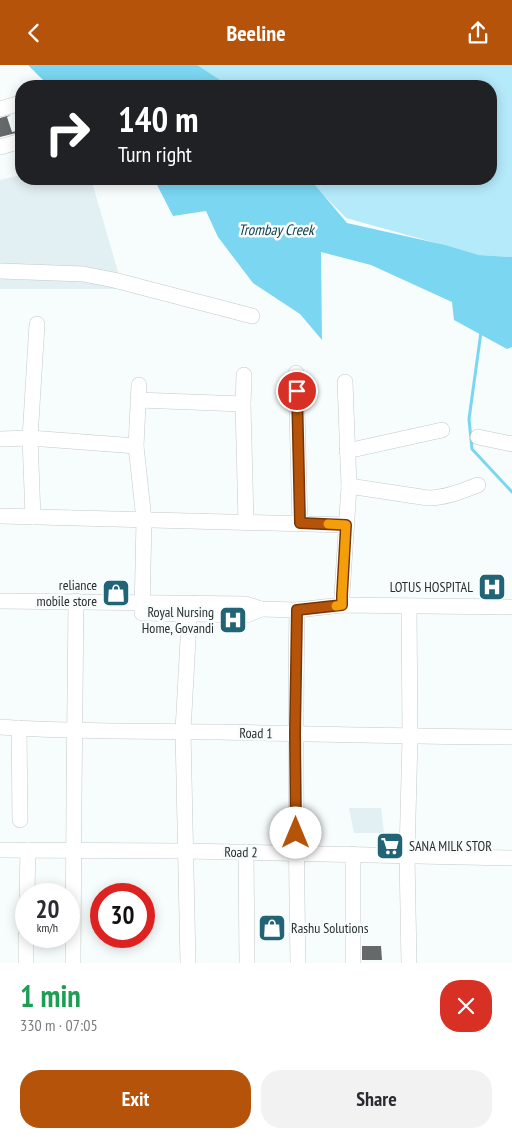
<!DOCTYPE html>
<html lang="en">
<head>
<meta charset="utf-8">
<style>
	:root { --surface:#fff; --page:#f2f2f3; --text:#2b2b33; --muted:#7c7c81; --accent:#b45309 }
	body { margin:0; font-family:"PT Sans Narrow",sans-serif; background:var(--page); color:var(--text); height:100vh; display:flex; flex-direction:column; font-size:19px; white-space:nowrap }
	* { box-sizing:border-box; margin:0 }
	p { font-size:16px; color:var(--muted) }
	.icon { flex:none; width:28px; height:28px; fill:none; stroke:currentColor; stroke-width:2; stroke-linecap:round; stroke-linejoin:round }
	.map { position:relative; height:898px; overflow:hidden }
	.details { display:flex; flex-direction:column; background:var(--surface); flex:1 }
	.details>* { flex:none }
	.hud { position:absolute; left:15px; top:15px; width:482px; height:105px; border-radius:20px; box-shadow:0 2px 12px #0003; background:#202124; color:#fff; overflow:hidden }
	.speed { position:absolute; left:15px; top:818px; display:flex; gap:10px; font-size:25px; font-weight:700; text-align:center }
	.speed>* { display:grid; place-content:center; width:65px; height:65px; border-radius:50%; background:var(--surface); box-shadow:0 2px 12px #0003; line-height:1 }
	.speed small { font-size:12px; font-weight:400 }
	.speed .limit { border:8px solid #d22; background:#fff; color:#111 }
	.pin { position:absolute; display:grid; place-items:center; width:42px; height:42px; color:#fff; margin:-21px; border:2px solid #fff; border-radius:50%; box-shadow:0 1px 5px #0007 }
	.me { position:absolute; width:55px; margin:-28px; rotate:0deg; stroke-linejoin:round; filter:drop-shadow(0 0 4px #0008) }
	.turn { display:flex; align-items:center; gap:18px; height:105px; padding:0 20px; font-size:22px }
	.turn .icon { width:65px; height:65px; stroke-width:2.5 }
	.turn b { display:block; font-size:35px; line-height:42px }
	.round { display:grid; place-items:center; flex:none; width:52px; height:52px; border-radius:20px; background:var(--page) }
	.headline { display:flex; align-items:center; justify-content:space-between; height:85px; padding:0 20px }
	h1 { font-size:30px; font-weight:700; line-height:38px; color:#1e9e55 }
	.button { display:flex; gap:10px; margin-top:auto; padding:10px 20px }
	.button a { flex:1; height:58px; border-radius:20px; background:var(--accent); color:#fff; font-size:20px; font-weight:700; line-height:58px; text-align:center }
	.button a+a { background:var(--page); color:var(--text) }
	header { display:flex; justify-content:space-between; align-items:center; height:65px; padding:0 20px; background:var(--accent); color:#fff; font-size:22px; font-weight:700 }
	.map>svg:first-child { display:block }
	.built { fill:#e2eff3 }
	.green { fill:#b5eafa }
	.forest { fill:#7ad6f1 }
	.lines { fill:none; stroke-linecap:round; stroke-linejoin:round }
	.stream { stroke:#7ad6f1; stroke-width:3 }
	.building { fill:#65696a }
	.minor-casing { stroke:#c5c9ca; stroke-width:16 }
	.minor { stroke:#fff; stroke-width:15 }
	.route-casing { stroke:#753606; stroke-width:12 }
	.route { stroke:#b45309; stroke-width:9 }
	.slow { stroke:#f59e0b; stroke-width:9 }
	.labels { text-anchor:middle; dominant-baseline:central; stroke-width:5; stroke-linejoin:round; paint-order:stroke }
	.poi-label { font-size:14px; fill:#2c2e2e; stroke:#f7fcfd; text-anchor:end }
	.street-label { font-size:14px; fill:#2c2e2e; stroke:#f7fcfd }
	.water-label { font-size:15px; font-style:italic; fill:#16404c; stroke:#f7fcfd }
</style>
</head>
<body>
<header><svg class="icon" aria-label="back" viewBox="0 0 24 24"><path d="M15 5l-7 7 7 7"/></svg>Beeline<svg class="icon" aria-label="share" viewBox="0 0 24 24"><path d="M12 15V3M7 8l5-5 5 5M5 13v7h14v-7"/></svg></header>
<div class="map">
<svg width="512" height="898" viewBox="0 0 512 898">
	<rect width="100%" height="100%" fill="#f7fcfd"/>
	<g class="built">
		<path d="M21,110v4h70l32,110h-123v-109z"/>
		<path d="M349,743h32l3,25h-30z"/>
	</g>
	<path class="green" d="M185,0h327v192l-33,-2 -133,-37 -38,-39h183v-93h-278z"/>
	<g class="forest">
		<path d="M28,0h169l32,21h-180z"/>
		<path d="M154,114h156l37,44 98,22 34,10 33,2v90l-5,2 -53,-29 -2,-18 -81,-37 -50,-13 1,88 -22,-26 -47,-31 -35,-46 -12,-26 -33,5z"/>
	</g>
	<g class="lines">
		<path class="stream" d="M481,267l-12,87 3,30 40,43"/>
	</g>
	<g class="building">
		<path d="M11,50l-4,2 5,15 4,-1v2l-16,4v-19z"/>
		<path d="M362,881h19l1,14h-20z"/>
	</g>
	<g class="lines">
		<g class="minor-casing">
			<g id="minor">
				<path d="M0,44l17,-5"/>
				<path d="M0,82l21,-6"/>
				<path d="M0,206l83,3 31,6 138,36"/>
				<path d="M296,308l4,150"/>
				<path d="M244,310l-1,29 3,118"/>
				<path d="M139,320l-3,61 8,74 -2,93"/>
				<path d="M138,335l105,4"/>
				<path d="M478,372l34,7"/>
				<path d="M0,374l30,-1 106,8"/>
				<path d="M347,386l95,-21"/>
				<path d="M349,421l79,12c18,0 34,-7 50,-13"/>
				<path d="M0,451l346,9"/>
				<path d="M33,452l-3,-79 7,-114"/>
				<path d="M0,536l246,3 15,5 36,1 45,-5 170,2"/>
				<path d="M342,540v-10l7,-109 -4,-104"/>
				<path d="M409,542l1,130 -3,118 2,108"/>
				<path d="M297,545c-2,118 -1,235 1,353"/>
				<path d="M144,548l103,2 14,-6"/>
				<path d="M0,662c73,5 147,4 220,5 97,2 195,5 292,5"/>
				<path d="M19,663l1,92"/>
				<path d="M0,785l186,1 326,7"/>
				<path d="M246,787l1,111"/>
				<path d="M353,789v109"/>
				<path d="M27,829l1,-44"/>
				<path d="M26,871v27"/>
				<path d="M73,898c0,-121 2,-241 3,-362"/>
				<path d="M188,898l-5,-232 7,-128"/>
			</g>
		</g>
		<use href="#minor" class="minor"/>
	</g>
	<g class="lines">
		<g class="route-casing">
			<path id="route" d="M296,768l-1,-100 2,-123 45,-5v-10l4,-70 -46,-2 -3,-132"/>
		</g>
		<use href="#route" class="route"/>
		<path class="slow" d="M328,459l18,1 -4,70v10l-6,1"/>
	</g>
	<defs>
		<g id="hospital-square" transform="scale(1.4375)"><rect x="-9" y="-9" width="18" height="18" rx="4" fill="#206476" stroke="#f7fcfd"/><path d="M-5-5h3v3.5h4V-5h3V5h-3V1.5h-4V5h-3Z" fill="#fff"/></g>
		<g id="shop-square" transform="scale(1.4375)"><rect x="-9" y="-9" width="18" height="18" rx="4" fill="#206476" stroke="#f7fcfd"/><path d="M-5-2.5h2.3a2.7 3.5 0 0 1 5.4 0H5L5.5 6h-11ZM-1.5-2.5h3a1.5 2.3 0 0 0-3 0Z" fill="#fff"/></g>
		<g id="supermarket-square" transform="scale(1.4375)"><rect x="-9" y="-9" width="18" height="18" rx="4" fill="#206476" stroke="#f7fcfd"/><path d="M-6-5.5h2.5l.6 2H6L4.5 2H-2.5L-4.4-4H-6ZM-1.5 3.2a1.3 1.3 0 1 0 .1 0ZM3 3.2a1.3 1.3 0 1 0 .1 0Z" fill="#fff"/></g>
	</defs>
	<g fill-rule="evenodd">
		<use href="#hospital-square" x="492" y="522"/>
		<use href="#shop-square" x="116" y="528"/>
		<use href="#hospital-square" x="233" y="555"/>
		<use href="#supermarket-square" x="390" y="781"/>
		<use href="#shop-square" x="272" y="863"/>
	</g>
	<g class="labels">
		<g class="poi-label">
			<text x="97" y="520">reliance<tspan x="97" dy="16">mobile store</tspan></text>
			<text x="473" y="522">LOTUS HOSPITAL</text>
			<text x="214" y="547">Royal Nursing<tspan x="214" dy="16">Home, Govandi</tspan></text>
			<text x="409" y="781" text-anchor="start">SANA MILK STOR</text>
			<text x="291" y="863" text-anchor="start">Rashu Solutions</text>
		</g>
		<g class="street-label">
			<text transform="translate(256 668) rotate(1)">Road 1</text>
			<text transform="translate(241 787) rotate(1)">Road 2</text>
		</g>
		<g class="water-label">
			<text x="276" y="164">Trombay Creek</text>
		</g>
	</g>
</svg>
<div class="speed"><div>20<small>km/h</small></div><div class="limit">30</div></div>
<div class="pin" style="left:297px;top:326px;background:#d93025"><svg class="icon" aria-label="arrive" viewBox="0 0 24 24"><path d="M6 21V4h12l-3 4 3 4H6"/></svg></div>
<svg class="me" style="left:296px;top:768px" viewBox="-20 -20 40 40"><circle r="19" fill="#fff"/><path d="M0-13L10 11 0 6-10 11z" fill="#b45309"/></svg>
<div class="hud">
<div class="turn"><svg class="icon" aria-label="right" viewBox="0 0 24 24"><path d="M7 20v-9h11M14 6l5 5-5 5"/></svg><div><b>140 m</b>Turn right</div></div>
</div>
</div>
<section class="details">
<div class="headline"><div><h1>1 min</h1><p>330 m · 07:05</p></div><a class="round" style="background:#d93025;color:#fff"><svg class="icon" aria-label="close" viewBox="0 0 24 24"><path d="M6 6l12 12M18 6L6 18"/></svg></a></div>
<div class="button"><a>Exit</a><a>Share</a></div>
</section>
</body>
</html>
